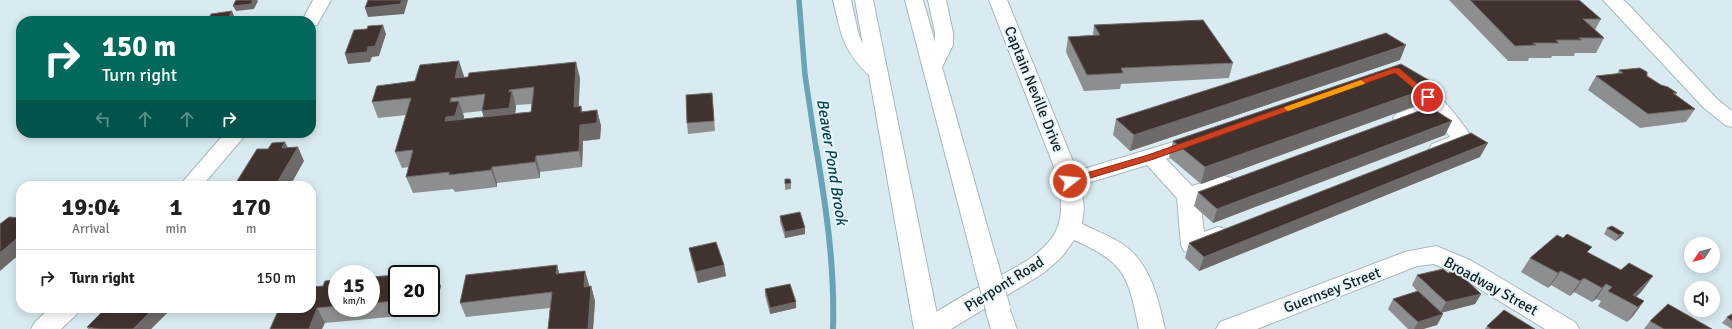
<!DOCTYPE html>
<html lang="en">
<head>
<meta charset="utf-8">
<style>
	:root { --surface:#fff; --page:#f6f6f6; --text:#202124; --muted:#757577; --line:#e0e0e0 }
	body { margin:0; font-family:Signika,sans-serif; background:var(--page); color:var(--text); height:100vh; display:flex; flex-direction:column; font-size:15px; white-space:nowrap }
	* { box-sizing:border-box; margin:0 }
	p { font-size:13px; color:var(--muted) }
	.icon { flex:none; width:22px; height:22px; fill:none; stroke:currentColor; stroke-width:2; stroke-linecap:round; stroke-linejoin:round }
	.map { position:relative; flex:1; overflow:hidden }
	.drawer { position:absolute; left:16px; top:181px; width:300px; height:132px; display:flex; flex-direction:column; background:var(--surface); border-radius:16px; box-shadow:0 2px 10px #0003 }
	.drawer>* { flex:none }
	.hud { position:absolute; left:16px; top:16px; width:300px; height:122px; border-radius:16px; box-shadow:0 2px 10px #0003; background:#00695c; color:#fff; overflow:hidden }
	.needle { width:26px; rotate:234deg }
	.tools { position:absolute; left:1684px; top:237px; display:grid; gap:8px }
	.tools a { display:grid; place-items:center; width:36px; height:36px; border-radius:50%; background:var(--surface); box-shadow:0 2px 10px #0003; font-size:20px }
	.speed { position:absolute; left:328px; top:265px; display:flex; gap:8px; font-size:20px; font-weight:700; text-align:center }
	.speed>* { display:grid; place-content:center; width:52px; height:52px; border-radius:50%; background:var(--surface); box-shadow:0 2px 10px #0003; line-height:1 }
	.speed small { font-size:10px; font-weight:400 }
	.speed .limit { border:2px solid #111; border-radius:6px; background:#fff; color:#111 }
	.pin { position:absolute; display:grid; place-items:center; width:34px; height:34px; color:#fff; margin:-17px; border:2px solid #fff; border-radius:50%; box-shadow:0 1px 4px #0007 }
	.me { position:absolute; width:44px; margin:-22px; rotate:74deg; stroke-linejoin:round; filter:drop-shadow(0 0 3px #0008) }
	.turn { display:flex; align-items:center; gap:14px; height:84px; padding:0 20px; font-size:18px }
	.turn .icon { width:52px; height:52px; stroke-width:2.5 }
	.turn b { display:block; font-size:28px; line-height:34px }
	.lanes { display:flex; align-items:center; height:38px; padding:0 20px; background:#0003; justify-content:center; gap:20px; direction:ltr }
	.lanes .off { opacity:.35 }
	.eta { display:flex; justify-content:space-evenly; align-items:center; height:68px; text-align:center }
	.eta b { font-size:24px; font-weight:700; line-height:28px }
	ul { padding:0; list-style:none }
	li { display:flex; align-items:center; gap:12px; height:56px; padding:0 20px; border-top:1px solid var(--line) }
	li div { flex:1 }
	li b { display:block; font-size:15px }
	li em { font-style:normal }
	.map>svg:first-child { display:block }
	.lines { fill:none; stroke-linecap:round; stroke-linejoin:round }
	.stream-far1 { stroke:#68a4b6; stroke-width:5.5 }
	.stream { stroke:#68a4b6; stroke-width:6 }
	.minor-casing { stroke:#a7b8bd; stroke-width:2 }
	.major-casing { stroke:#a7b8bd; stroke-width:2 }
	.highway-casing { stroke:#a7b8bd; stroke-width:2 }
	.minor { fill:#fff; fill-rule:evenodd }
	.major { fill:#fff; fill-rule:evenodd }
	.highway { fill:#fff; fill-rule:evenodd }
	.highway-bridge-casing { stroke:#a7b8bd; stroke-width:26; stroke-linecap:butt }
	.highway-bridge { stroke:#fff; stroke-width:24 }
	.wall { fill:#8c8e90; fill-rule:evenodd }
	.shaded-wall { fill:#6e6a69 }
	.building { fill:#40322f; stroke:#6e6a69; fill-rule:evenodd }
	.route { fill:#cc4221; stroke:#852b15 }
	.slow { fill:#f59e0b }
	.labels { text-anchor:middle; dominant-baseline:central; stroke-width:4; stroke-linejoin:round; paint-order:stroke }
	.street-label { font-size:15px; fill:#191f21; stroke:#e6f8fe }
	.water-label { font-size:16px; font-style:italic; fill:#0b4250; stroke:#e6f8fe }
</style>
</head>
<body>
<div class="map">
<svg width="1732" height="329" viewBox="0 0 1732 329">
	<rect width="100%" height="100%" fill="#d9ebf1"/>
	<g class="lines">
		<path class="stream-far1" d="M799,0l6,75 11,73"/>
		<path class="stream" d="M816,147c10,60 19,120 17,182"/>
		<g class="minor-casing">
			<g id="minor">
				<path d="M989,0h18l70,171 123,-37 8,1 3,5 -3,5 -42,14 26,27 32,-10 8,2 3,5 -3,5 -32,12 4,32 14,-5 8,2 4,6 -4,6 -24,10 -9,2 -9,-2 -3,-6 -4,-47 -30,-33 -66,20 3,23 -2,16c14,7 29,12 42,21 27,20 34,53 41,84h-26c-11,-53 -13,-66 -65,-89l-13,18 -19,16 -91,55h-35l4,-7c20,-12 40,-25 61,-36 24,-14 59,-27 74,-53 11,-21 5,-45 -1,-66z"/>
				<path d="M1603,0h20l4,3 90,96 15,12v16l-7,-2 -22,-18z"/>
				<path d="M1407,73c23,6 54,48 67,67 -7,10 -30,17 -42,14l-3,-5 3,-5 18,-7 -16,-23 -31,10 -7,-2 -3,-4 3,-4 28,-10 -27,-25 3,-4z"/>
				<path d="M1436,246l34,14 105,62 4,7h-34l-93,-57 -18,-8 -17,2 -160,63h-41l4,-7 185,-70z"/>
			</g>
		</g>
		<g class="major-casing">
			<g id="major">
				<path d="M313,0h18l-14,25 -6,1v-5h-9z"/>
				<path d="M225,133h22l-45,53h-23z"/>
				<path d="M50,308h30l-4,7 -15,14h-30l4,-7z"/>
			</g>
		</g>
		<g class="highway-casing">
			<g id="highway">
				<path d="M833,0h18l7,32 5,13 -8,-45h18l67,329h-26l-45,-254c-27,-25 -28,-42 -36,-75z"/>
				<path d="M905,0h18l12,42v-9l-7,-33h18l7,33v12l-11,22 55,194 -3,6 -9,3 -9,-3 -3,-6z"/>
				<path d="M998,299l9,3 10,27h-26l-6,-20 4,-7z"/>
			</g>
		</g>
		<use href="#minor" class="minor"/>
		<use href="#major" class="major"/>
		<use href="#highway" class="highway"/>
		<g class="highway-bridge-casing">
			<path id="highway-bridge" d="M985,261l13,48"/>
		</g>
		<use href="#highway-bridge" class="highway-bridge"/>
	</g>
	<g class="wall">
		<path d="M1449,0h123l29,19 -6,11 9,8 -8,15h-21l-1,3h-22l-1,2h-22l-1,3h-20z"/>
		<path d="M1094,25l139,38 -4,15 -108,6 -1,5 -36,2 -18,-39 2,-15 25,-2z"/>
		<path d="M1400,60l-270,91 -17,-16 3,-16z"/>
		<path d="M1619,70l42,15 16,8 -2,2 20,14 -9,13 -46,6 -52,-38 8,-14 21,-2z"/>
		<path d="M464,76v1l116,1 -2,29 3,-1 1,6 15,-2 4,16 -1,13 -17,2 -1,26 -42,5v6l-43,5v4l-42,5 -2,-3 -40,4 -7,-16 3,-10 -7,1 -7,-16 11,-37 -28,3 -6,-16zM532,104l-1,8 -16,1 1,-6v-2zM482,111l2,6 -21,2 1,-2 -1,-4z"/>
		<path d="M712,93l3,38 -27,3 -1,-11z"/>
		<path d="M1429,101l-228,83 -32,-27 4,-16z"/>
		<path d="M1445,135l-232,88 -19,-17 4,-14z"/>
		<path d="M1480,157l-281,114 -14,-13 4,-15z"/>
		<path d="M785,179l6,4v6l-6,1z"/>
		<path d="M780,216l25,18 -20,4 -5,-16z"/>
		<path d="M1607,228l17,5 -4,5 -5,3 -11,-7z"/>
		<path d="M689,248l35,17 2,11 -28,7 -7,-24z"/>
		<path d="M1588,253l54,38 -6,6 8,4 -11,15 -6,6 -29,-16 3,-5 -5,-2 -4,3 -18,-10 -4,4 -19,-11 -3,3 -27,-16 9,-14z"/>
		<path d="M557,265l2,9 26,-3 4,15h2l4,15 -2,28h-45l2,-21 -84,9 -6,-14z"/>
		<path d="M1448,273l33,21 -6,10 -34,9 2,1 -6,11 -14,4h-15l-20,-20 5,-10 24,-8 -5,-6 5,-10z"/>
		<path d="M431,274l10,12 -8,27 -108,10 -34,-13 32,-24 14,-6v28h34v-31l26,-2v33h34z"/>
		<path d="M765,289l31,19 -26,6 -5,-19z"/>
		<path d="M172,308l-21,21h-63l-1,-2z"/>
		<path d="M1732,314v15l-10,-6 5,-6z"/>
		<path d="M1650,321l62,8h-68z"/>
		<path d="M1487,326l48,3h-50z"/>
	</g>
	<g class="shaded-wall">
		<path d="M253,0h4l1,1 -4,8 -18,2 -3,-5z"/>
		<path d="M402,0h6l-4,14 -36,3 -3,-9z"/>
		<path d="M232,11l2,5 -2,5h-12z"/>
		<path d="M383,25l3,9 -7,22 -7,1 -2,5 -22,2 -3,-10z"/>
		<path d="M1406,45l-6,15 -270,91 4,-16z"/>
		<path d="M459,61l5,15 -4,18 -5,-16z"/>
		<path d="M576,62l4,16 -2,45 -4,-16z"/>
		<path d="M1437,85l-8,16 -228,83 4,-17z"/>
		<path d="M509,90l2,7 1,-6 4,16 -2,17 -27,3 -5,-16 27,-19z"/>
		<path d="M451,98l5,16 3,-13 5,16 -3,15 -16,-11z"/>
		<path d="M581,106l4,16 12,-12 4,16 -1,13 -17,2 -1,26 -3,-16z"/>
		<path d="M1452,121l-7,14 -232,88 4,-14z"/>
		<path d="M285,142l7,14 -10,-8z"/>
		<path d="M1488,143l-8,14 -281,114 5,-14z"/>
		<path d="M298,147l6,14 -14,25h-15z"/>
		<path d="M536,156l4,16v6l-5,-16z"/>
		<path d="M492,167l5,16v4l-6,-17z"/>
		<path d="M805,228v6l-20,4v-6z"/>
		<path d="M1624,233l-4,5 -5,3 4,-6z"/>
		<path d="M21,235v18l-21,18v-18z"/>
		<path d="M557,265l4,15 -5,-6z"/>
		<path d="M724,265l2,11 -28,7 -2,-11z"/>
		<path d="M435,271l6,15 -8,27 -2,-6v-22z"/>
		<path d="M585,271l4,14 -1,17 -4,-15z"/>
		<path d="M1561,271l-10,14 -3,3 10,-15z"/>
		<path d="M1653,276l-11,15 -12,12 3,-8z"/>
		<path d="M1584,278l-10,14 -4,4 10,-15z"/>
		<path d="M1606,284l-10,15 -4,3 10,-14z"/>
		<path d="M591,286l4,15 -2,28h-5z"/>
		<path d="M1481,294l-6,10 -35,9 6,-11z"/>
		<path d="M1644,301l-11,15 -6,6 11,-15z"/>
		<path d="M796,302v6l-26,6v-6z"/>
		<path d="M154,308h18l-21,21h-18z"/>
		<path d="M317,308l8,15 -3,6h-13z"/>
		<path d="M1443,314l-6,11 -14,4h-9l4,-7z"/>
	</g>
	<g class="building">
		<path d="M236,0h17l-2,4 -18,2z"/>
		<path d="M368,0h34l-2,4 -35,4z"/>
		<path d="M1470,0h109l22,19h-18l21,19h-25l3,2h-26l3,3h-26l3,2 -21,1z"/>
		<path d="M232,11l-5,9 -7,1h-13l4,-7z"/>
		<path d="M1203,20l30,43 -112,5 2,5 -36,2 -19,-38 32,-2 -6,-10z"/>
		<path d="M383,25l-8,21 -7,1 -1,5 -22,2 9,-24 13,-1 1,-3z"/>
		<path d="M1386,33l20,12 -272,90 -18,-16z"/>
		<path d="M459,61l-4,17 13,-1 1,-4 107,-11 -2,45 7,-1v6l16,-2v13l-17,2 -1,26 -43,5 -1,6 -43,5 -1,3 -42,5v-3l-43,5 7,-27 -18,2 16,-54 -39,4 5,-16 38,-5 5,-16zM534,87l-3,25 -86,9 1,-4 9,-1 4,-15 -9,1 1,-4 34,-4 -3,17 27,-3 3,-17 -3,1v-2z"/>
		<path d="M1401,64l36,21 -232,82 -32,-26z"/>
		<path d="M1640,68l7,4v4l14,9 7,2 9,6h-4l22,16 -47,5 -52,-38 27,-3 -4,-3z"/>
		<path d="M712,93l2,28 -27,2 -1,-28z"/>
		<path d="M1430,107l22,14 -235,88 -19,-17z"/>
		<path d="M1471,133l17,10 -284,114 -15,-14z"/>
		<path d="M285,142l-3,6 16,-1 -23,39h-41l23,-37h11l4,-6z"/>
		<path d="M785,179h5l1,4 -6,1z"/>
		<path d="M800,212l5,16 -20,4 -5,-16z"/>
		<path d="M9,217l12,1v8l-1,1h1v8l-21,18v-29z"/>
		<path d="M1612,226l12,7 -5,2 -12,-7z"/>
		<path d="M1567,234l25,13 -5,5 34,18 8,-7 24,13 -20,19 11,6 -6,6 -30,-16 4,-4 -6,-3 -4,4 -18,-10 -4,3 -19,-10 -3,2 -28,-15 27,-23 6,3z"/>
		<path d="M716,242l8,23 -28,7 -7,-24z"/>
		<path d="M557,265l-1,9 29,-3 -1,16 7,-1 -3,43h-40l4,-37 -92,11 6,-28z"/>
		<path d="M1443,269l5,4 9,-2 24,23 -35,8 -29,-27z"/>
		<path d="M435,271l-4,14v-11h-24z"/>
		<path d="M397,275v26l-26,2v-26z"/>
		<path d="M337,280v26l-20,2 -8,21h-39l8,-18 13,-1 1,-2h19v-21l12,-1 2,-5z"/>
		<path d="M790,284l6,18 -26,6 -5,-19z"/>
		<path d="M1418,291l25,23 -25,8 -25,-23z"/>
		<path d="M1668,304l44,25h-48l-14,-8z"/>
		<path d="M106,308h48l-21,21h-33l-13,-2z"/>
		<path d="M1504,310l31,19h-44l-4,-3z"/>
		<path d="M1732,314v7l-5,-4z"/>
	</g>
	<path class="route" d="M1393,68h6l32,27 1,2 -1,1h-6l-30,-25 -241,86 -84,25 -5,-3 1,-2 82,-24z"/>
	<path class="slow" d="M1361,80l4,3 -1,1 -73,26 -3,1 -4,-3 1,-1z"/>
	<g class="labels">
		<g class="street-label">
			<text transform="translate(1034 89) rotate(68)">Captain Neville Drive</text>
			<text transform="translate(1004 284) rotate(-32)">Pierpont Road</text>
			<text transform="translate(1491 286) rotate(29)">Broadway Street</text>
			<text transform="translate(1332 290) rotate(-21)">Guernsey Street</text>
		</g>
		<g class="water-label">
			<text transform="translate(832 162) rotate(81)">Beaver Pond Brook</text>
		</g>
	</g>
</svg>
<div class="tools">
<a><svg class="needle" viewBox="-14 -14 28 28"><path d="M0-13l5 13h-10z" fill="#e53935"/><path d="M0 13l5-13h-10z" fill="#757577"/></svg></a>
<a><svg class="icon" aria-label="sound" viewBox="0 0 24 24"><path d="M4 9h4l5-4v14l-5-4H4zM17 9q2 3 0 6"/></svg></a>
</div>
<div class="speed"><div>15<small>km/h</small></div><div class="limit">20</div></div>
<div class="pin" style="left:1428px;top:97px;background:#d93025"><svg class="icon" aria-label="arrive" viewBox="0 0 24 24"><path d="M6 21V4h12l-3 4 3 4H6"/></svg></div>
<svg class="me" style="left:1070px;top:181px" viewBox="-20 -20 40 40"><circle r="17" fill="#cc4221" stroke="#fff" stroke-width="3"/><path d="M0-11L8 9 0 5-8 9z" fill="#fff"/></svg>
<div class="hud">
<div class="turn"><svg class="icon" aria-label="right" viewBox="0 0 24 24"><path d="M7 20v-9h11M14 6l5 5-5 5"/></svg><div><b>150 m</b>Turn right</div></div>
<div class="lanes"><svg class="icon off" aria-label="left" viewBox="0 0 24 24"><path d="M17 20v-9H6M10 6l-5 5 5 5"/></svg><svg class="icon off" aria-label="ahead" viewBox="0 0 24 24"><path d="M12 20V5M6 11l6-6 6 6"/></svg><svg class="icon off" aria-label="ahead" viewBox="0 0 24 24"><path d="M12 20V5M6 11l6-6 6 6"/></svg><svg class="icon" aria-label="right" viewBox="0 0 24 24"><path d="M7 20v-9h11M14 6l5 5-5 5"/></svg></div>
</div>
<section class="drawer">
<div class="eta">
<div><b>19:04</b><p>Arrival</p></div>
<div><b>1</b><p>min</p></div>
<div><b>170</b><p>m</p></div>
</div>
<ul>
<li><svg class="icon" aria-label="right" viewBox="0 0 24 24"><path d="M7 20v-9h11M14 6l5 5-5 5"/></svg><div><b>Turn right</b></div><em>150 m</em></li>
</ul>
</section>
</div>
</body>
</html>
